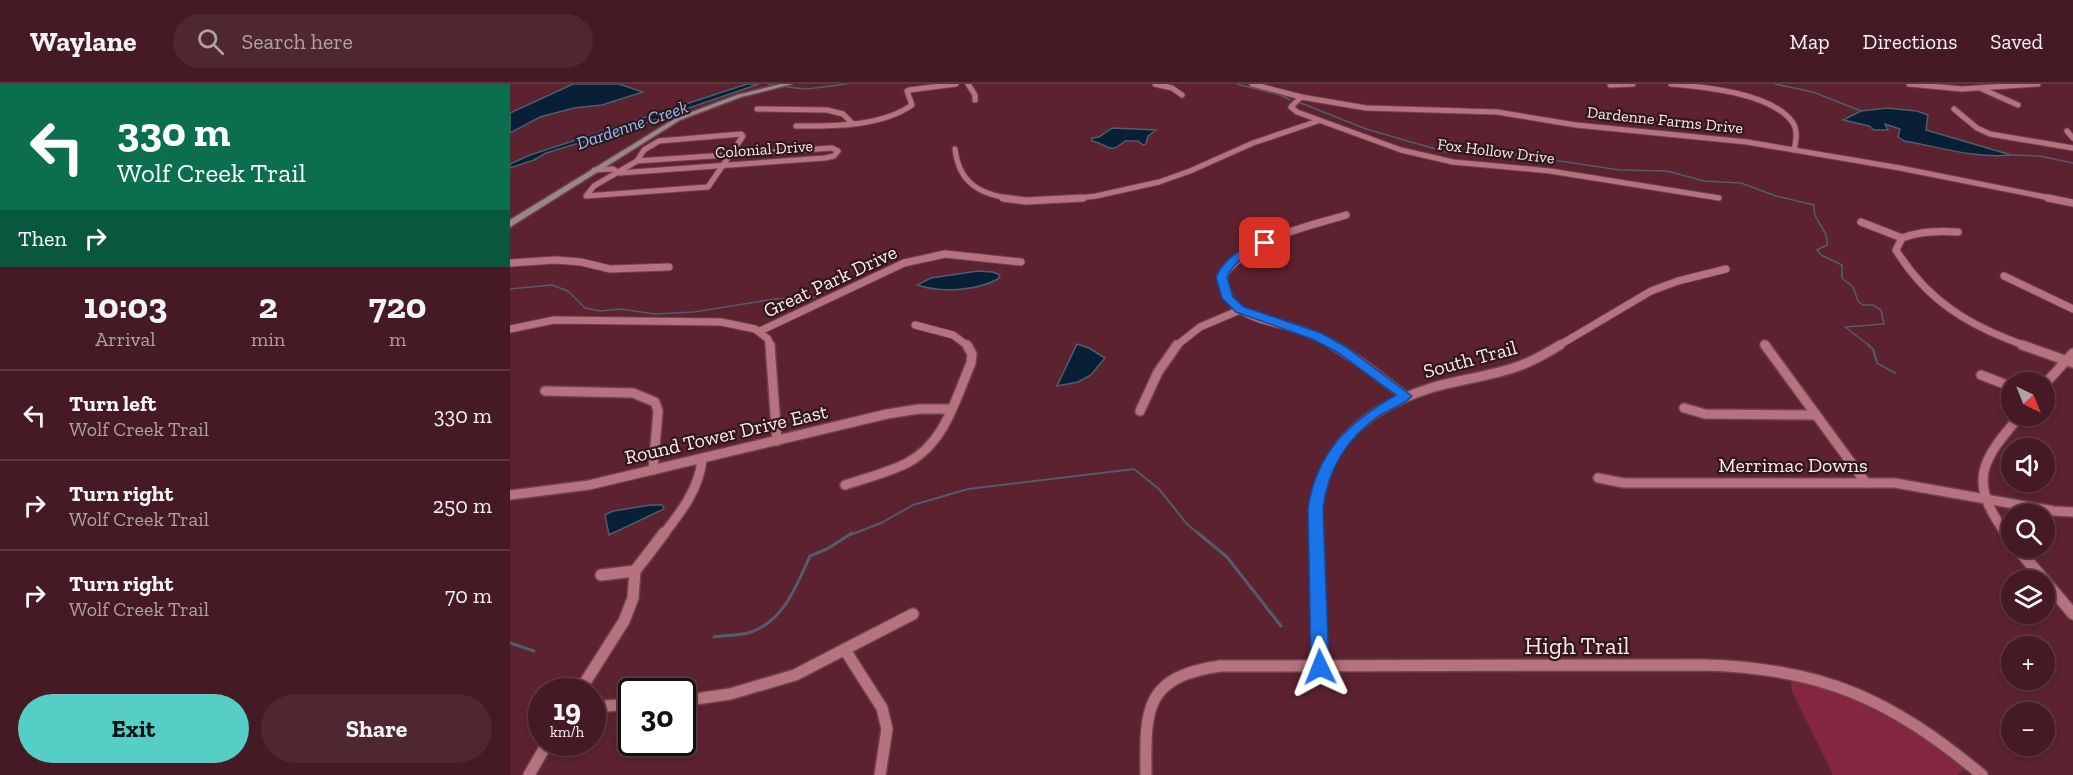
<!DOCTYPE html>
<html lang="en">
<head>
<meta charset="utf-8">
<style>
	:root { --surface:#451a24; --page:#4f2731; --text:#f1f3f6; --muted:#b0a1a6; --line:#5d3841; --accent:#55cec5 }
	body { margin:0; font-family:"Zilla Slab",serif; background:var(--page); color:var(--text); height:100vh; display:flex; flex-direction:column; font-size:22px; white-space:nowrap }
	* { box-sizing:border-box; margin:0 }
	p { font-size:20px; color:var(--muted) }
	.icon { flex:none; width:33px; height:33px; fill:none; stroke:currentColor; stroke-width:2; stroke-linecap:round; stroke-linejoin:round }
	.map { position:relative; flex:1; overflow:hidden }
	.drawer { display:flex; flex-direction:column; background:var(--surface); width:510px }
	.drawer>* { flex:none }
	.guide { background:#0b6e4f; color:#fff; overflow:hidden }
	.needle { width:39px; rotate:137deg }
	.tools { position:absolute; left:1491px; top:288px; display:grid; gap:12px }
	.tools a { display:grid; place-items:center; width:54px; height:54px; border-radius:50%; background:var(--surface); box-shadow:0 3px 9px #0003,0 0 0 2px var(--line); font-size:30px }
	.speed { position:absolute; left:18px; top:594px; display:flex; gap:12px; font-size:30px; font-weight:700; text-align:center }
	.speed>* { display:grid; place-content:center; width:78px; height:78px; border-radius:50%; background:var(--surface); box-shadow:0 3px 9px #0003,0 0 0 2px var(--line); line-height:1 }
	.speed small { font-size:15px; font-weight:400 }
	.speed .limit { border:3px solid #111; border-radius:9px; background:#fff; color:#111 }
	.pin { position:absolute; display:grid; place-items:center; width:51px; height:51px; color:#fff; margin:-26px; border-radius:12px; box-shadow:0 3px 9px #0006 }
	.me { position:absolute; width:66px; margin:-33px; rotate:358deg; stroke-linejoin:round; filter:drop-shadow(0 0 4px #0008) }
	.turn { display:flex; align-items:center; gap:21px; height:126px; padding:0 18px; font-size:27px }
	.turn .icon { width:78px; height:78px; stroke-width:2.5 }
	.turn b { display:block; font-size:42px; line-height:51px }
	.then { display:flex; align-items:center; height:57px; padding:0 18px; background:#0003; gap:12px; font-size:22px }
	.eta { display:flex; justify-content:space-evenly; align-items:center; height:102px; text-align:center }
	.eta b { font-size:36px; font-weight:700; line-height:42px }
	.primary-button { display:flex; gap:12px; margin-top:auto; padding:12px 18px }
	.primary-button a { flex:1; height:69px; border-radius:36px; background:var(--accent); color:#111; font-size:24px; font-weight:700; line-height:69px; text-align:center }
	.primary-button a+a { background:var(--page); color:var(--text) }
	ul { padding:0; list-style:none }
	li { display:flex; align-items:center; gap:18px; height:90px; padding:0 18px; border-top:2px solid var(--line) }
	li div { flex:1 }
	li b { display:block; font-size:22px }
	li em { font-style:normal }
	header { display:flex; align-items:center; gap:36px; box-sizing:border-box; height:84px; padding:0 30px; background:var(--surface); border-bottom:2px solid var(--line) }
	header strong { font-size:28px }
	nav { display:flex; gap:33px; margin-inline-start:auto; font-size:21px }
	.search { width:420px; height:54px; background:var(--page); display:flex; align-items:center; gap:15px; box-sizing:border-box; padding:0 21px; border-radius:33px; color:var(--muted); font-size:22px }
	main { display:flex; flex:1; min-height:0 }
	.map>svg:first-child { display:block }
	.green { fill:#84263f }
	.water { fill:#072036; stroke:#505d6d; stroke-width:1.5 }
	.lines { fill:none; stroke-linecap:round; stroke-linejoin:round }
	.stream-far2 { stroke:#505d6d; stroke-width:1.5 }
	.stream-far1 { stroke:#505d6d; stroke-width:2 }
	.stream { stroke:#505d6d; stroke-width:3 }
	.street-far3-casing { stroke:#70414f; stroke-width:7 }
	.street-far2-casing { stroke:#70414f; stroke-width:9 }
	.street-far1-casing { stroke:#70414f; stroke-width:12 }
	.street-casing { stroke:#70414f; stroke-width:14 }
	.secondary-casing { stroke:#70414f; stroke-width:3 }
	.street-far3 { stroke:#b6727e; stroke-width:5 }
	.street-far2 { stroke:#b6727e; stroke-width:7 }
	.street-far1 { stroke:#b6727e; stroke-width:9 }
	.street { stroke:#b6727e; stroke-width:11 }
	.secondary { fill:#99878d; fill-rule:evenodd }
	.route { fill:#1a73e8; stroke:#114b97; stroke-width:1.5 }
	.labels { text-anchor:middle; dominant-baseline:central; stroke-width:4.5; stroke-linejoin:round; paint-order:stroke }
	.far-street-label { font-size:16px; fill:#fcecee; stroke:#31161c }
	.far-water-label { font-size:18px; font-style:italic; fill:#8ec6fc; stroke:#31161c }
	.street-label { font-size:20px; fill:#fcecee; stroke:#31161c }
	.near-street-label { font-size:24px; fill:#fcecee; stroke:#31161c }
</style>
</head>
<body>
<header>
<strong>Waylane</strong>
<div class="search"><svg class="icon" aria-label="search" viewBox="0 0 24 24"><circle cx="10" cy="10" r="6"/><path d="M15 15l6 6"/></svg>Search here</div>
<nav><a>Map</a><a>Directions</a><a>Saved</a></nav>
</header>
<main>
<section class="drawer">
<div class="guide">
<div class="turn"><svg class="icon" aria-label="left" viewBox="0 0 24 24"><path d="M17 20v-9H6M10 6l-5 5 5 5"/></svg><div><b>330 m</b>Wolf Creek Trail</div></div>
<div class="then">Then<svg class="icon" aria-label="right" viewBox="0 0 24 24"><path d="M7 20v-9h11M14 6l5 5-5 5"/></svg></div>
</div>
<div class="eta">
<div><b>10:03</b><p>Arrival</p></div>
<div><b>2</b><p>min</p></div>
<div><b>720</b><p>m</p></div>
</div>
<ul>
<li><svg class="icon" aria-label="left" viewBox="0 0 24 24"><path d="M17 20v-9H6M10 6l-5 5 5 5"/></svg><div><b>Turn left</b><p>Wolf Creek Trail</p></div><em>330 m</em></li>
<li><svg class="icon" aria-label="right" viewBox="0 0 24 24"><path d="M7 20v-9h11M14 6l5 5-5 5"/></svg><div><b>Turn right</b><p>Wolf Creek Trail</p></div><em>250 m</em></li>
<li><svg class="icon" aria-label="right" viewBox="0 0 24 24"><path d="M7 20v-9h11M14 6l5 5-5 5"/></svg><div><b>Turn right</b><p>Wolf Creek Trail</p></div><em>70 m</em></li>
</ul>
<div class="primary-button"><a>Exit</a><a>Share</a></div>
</section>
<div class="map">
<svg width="1563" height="691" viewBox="0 0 1563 691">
	<rect width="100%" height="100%" fill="#5c2230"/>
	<path class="green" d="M1280,593l12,1 92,35 74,54 -11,8h-124l-41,-84z"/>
	<g class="water">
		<path d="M63,0h46l24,8 -41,13 -28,3 -34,9 -30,16v-20z"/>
		<path d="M237,0h12l-117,40 -96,29 -12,7 -24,8v-4l20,-9z"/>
		<path d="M1377,24l30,3 11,4 -2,15 85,25c-35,4 -71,-8 -107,-14l-6,-4 2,-8 -15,-5 3,6h-14l-5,-4 -26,-6 18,-9z"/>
		<path d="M602,44l44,2 -8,6 -2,8 -3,1 -5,-4h-13c-17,15 -16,3 -33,0v-3l7,-1z"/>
		<path d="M468,187l15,1 7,3 -2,4c-22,12 -57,14 -81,6l14,-7z"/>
		<path d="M567,260l12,4 16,10 -14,17 -13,7 -21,4z"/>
		<path d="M141,421h11l2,4 -55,26 -4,-20 8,-4z"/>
	</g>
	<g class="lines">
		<g class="stream-far2">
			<path d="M258,0l5,1"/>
			<path d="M727,0l43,11 10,5"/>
			<path d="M1265,0l38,8 48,19"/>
			<path d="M277,3l20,2 40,-5"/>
			<path d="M791,19l65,26 80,23h53l121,18 47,1 37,10 37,2 35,13 38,9c-2,17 15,23 13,40l-10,5 4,5 21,10v13l11,9 5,14 5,4h10l8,5 3,14 -39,3 25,19"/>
			<path d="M1501,71l29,1 33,7"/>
			<path d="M0,205l42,-4 16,6 17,17 15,3 20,-2 35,5 39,-2 81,-13 41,-2"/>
		</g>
		<g class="stream-far1">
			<path d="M1358,261l5,4 4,14 18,10"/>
			<path d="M340,451l31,-12 32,-18 55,-16 166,-20 25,20 28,35 13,11"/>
		</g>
		<g class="stream">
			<path d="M688,449l29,24 54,69"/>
			<path d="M204,553c12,-2 26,-1 37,-5 33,-11 46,-48 59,-76l17,-7 25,-16"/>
			<path d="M0,559l24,8"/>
		</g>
		<g class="street-far3-casing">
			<g id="street-far3">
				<path d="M458,0l7,11v5"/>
				<path d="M645,0l17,4 10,7"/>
				<path d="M742,0l49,13 65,11 131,4 79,13 171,17 153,26 155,31"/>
				<path d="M1161,0c33,3 102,9 122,39 5,8 3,18 1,27"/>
				<path d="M1399,0l53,5 76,-5"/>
				<path d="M1100,1l23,-1"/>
				<path d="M1472,5l36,16"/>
				<path d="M791,13l-10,10 6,5 104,38 52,12 97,9 169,27"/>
				<path d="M247,25l70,1 16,4 9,9"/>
				<path d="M1444,25l23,19 13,6 83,14"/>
				<path d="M286,42c36,0 85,1 116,-21l-5,-14 2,-1 47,-6"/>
				<path d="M1557,47l6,7"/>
				<path d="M231,50l2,2 -35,51 -122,9 8,-10 43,-25 7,-11 15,-9z"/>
				<path d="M445,65c4,35 26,46 59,50"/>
				<path d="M84,86l19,-1 6,4 206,-15 9,-2 4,-5 -6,-3 -195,13"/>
				<path d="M561,115l25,-3 63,-14 31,-11 63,-28 65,-22"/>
			</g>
		</g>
		<g class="street-far2-casing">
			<g id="street-far2">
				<path d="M493,114l23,3 57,-3"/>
				<path d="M1538,114l25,5"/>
				<path d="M1351,138l41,16"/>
				<path d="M1448,148c-19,-1 -37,-1 -56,6l-6,12c32,52 74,76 130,96"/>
				<path d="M0,179l45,-3 26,2 29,7 59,-2"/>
				<path d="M1494,192l69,33"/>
				<path d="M405,241l38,10 15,11"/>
				<path d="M0,245l44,-9 167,2 34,7 13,10 2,7"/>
				<path d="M250,247l144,-68 41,-9 76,8"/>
				<path d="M1254,260l2,2"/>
				<path d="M666,262l24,-19 40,-17"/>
				<path d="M825,262c-11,-6 -22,-12 -34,-16 -33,-10 -77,-11 -77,-55 27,-38 80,-47 122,-60"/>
				<path d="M1048,262l93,-55 27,-10 48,-12"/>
			</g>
		</g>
		<g class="street-far1-casing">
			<g id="street-far1">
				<path d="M260,261l7,96"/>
				<path d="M823,261l30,19 42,32"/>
				<path d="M1255,261l101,138"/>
				<path d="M1512,261l51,18"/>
				<path d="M1471,291l31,12"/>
				<path d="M1534,301l29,-32"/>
				<path d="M35,307l88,2 22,9 3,9 -5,59"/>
				<path d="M1174,324l21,6 111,1"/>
				<path d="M630,327l18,-39 19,-27"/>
				<path d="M1088,394l26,5h271l159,28 19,1"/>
				<path d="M335,401c21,-7 42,-12 62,-22 38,-20 48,-63 64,-100l1,-9 -5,-9"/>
				<path d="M0,411l79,-10 298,-71 32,-5h32"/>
				<path d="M153,451c18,-23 36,-46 39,-75"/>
				<path d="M806,451c-3,-83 43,-125 118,-148 28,-8 58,-11 85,-21 15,-5 28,-13 41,-21"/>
				<path d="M1497,451c-40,-54 -26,-74 13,-119"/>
			</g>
		</g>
		<g class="street-casing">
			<g id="street">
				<path d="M806,449l4,134"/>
				<path d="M1496,449l6,8"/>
				<path d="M1507,464l56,66"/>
				<path d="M91,491l34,-4"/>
				<path d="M335,566l37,58 5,21 -7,46"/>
				<path d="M69,608l45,-71 9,-23 2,-27 29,-38"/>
				<path d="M172,617l48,-7 65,-19 118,-61"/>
				<path d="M82,623l40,-3"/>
				<path d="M19,691l19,-33"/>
				<path d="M636,691c-1,-67 -1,-98 74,-109l483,-1c120,3 187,34 279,110"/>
			</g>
		</g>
		<g class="secondary-casing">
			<path id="secondary" d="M271,0h11l-51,13 -61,23 -170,107v-7l166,-102 61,-23z"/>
		</g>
		<use href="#street-far3" class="street-far3"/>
		<use href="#street-far2" class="street-far2"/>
		<use href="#street-far1" class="street-far1"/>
		<use href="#street" class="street"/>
		<use href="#secondary" class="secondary"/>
	</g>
	<path class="route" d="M755,156l5,3 -2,2c-17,8 -33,14 -41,32l6,20 11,10 77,26 25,14 66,49c-8,9 -22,13 -32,19 -32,22 -52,54 -57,93l6,159 -3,5 -6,3 -7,-3 -2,-5 -3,-159c9,-57 41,-86 88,-113l-59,-43 -25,-13 -76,-27 -14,-14 -6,-21c9,-20 28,-31 49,-37z"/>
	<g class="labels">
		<g class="far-street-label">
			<text transform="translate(1155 36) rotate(6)">Dardenne Farms Drive</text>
			<text transform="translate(254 65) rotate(-4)">Colonial Drive</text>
			<text transform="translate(986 67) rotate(7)">Fox Hollow Drive</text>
		</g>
		<g class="far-water-label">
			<text transform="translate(122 41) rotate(-19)">Dardenne Creek</text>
		</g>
		<g class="street-label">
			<text transform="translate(320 197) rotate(-25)">Great Park Drive</text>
			<text transform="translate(960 275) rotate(-15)">South Trail</text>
			<text transform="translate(216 350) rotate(-13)">Round Tower Drive East</text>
			<text x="1283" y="381">Merrimac Downs</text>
		</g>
		<g class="near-street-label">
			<text x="1067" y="561">High Trail</text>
		</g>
	</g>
</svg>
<div class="tools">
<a><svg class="needle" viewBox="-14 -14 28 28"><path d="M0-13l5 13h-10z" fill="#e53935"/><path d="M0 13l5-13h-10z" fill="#b0a1a6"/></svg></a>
<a><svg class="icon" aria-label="sound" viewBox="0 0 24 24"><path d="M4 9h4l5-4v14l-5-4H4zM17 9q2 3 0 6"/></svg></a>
<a><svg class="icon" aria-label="search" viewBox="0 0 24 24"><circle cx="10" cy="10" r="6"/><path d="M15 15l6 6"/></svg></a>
<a><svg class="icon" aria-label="layers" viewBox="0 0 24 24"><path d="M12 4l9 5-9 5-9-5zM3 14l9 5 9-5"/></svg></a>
<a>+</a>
<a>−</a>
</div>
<div class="speed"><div>19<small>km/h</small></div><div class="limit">30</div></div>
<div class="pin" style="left:755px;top:159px;background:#d93025"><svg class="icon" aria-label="arrive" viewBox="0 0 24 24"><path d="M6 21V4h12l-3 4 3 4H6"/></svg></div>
<svg class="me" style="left:810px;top:583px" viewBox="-20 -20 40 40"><path d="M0-17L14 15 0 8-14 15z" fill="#1a73e8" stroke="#fff" stroke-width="4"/></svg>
</div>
</main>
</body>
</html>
